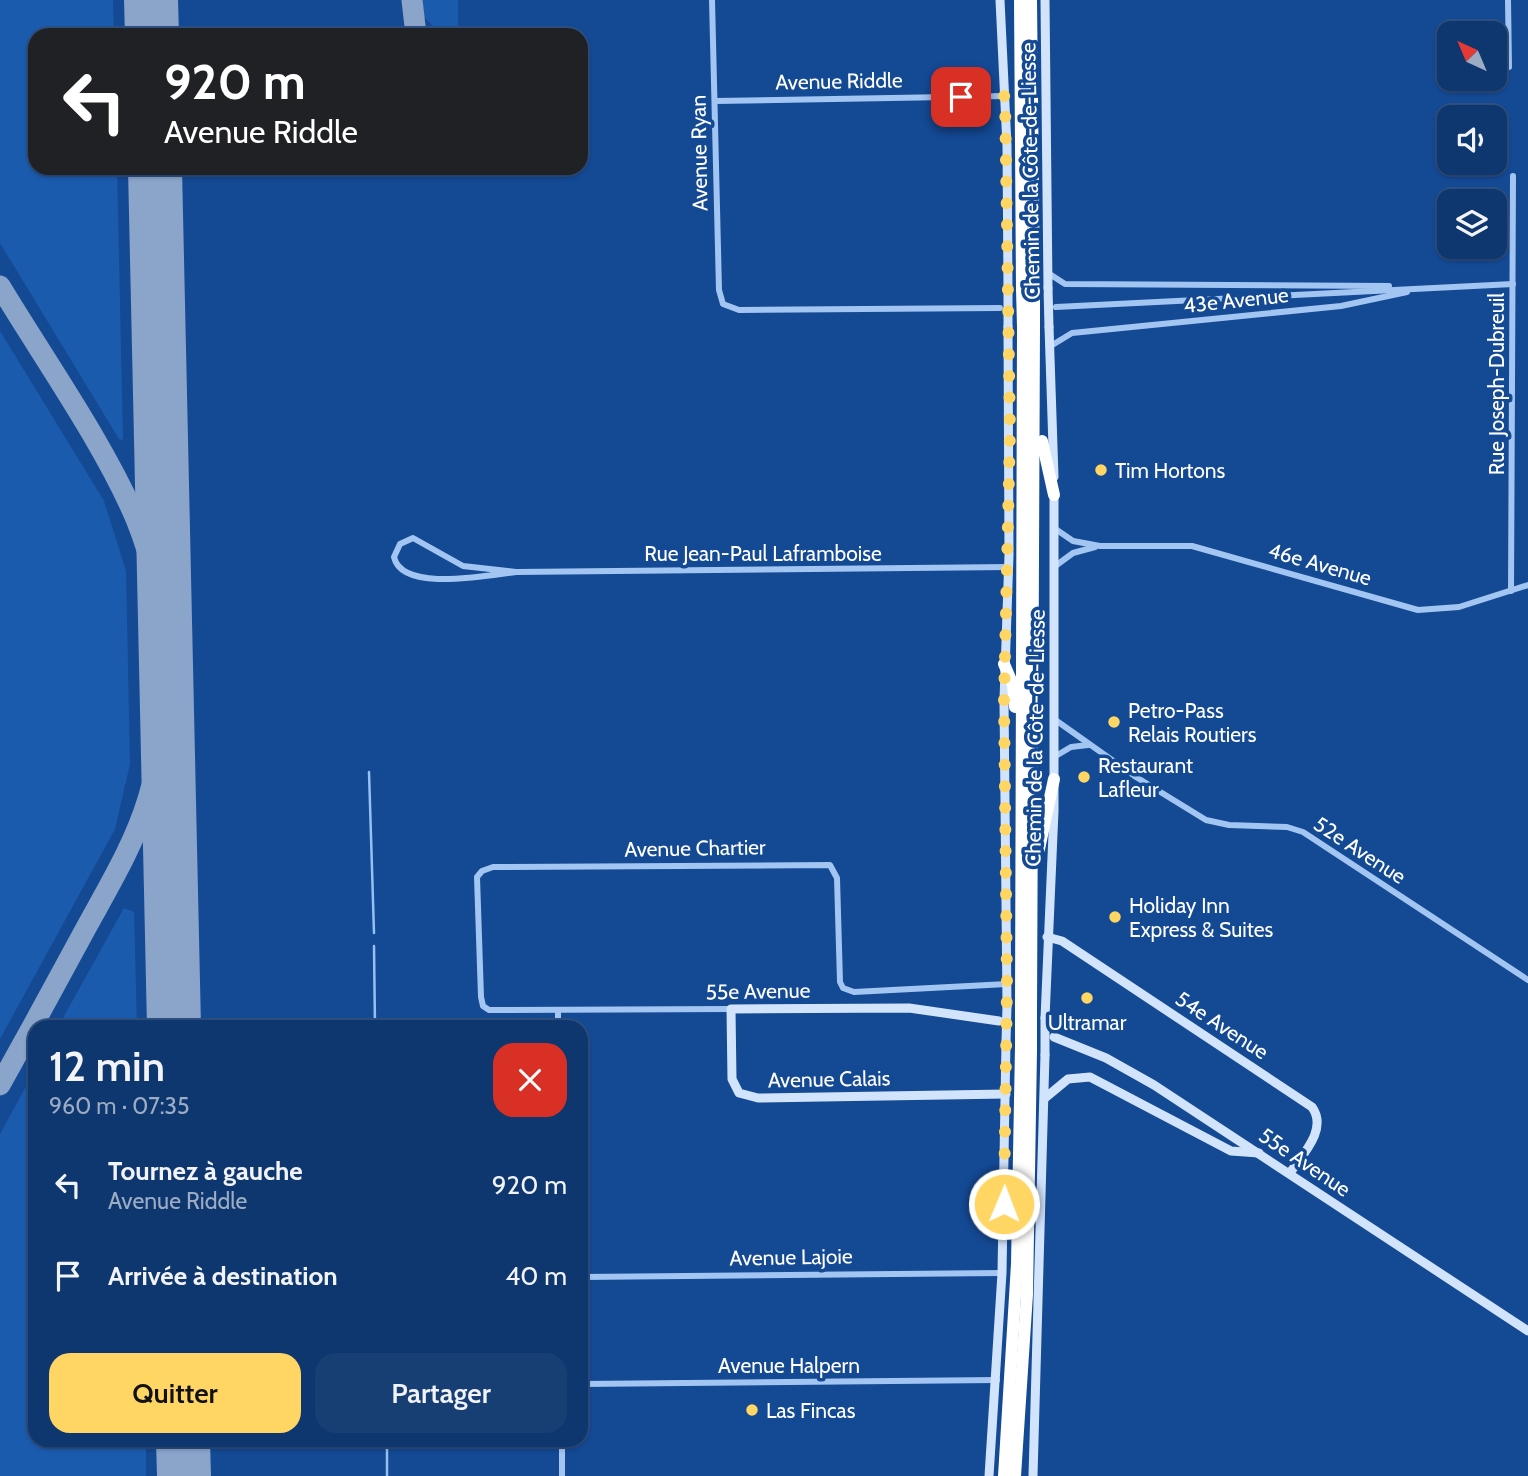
<!DOCTYPE html>
<html lang="fr">
<head>
<meta charset="utf-8">
<style>
	:root { --surface:#0f376f; --page:#183f74; --text:#f1f3f6; --muted:#9bacc3; --line:#2f5182; --accent:#ffd564 }
	body { margin:0; font-family:Cabin,sans-serif; background:var(--page); color:var(--text); height:100vh; display:flex; flex-direction:column; font-size:26px; white-space:nowrap }
	* { box-sizing:border-box; margin:0 }
	p { font-size:23px; color:var(--muted) }
	.icon { flex:none; width:38px; height:38px; fill:none; stroke:currentColor; stroke-width:2; stroke-linecap:round; stroke-linejoin:round }
	.map { position:relative; flex:1; overflow:hidden }
	.panel { position:absolute; left:28px; top:1020px; width:560px; height:427px; display:flex; flex-direction:column; background:var(--surface); border-radius:21px; box-shadow:0 2px 5px #0004,0 0 0 2px var(--line) }
	.panel>* { flex:none }
	.top-card { position:absolute; left:28px; top:28px; width:560px; height:147px; border-radius:21px; box-shadow:0 2px 5px #0004,0 0 0 2px var(--line); background:#202124; color:#fff; overflow:hidden }
	.needle { width:46px; rotate:316deg }
	.fabs { position:absolute; left:1437px; top:21px; display:grid; gap:14px }
	.fabs a { display:grid; place-items:center; width:70px; height:70px; border-radius:14px; background:var(--surface); box-shadow:0 2px 5px #0004,0 0 0 2px var(--line); font-size:35px }
	.pin { position:absolute; display:grid; place-items:center; width:60px; height:60px; color:#fff; margin:-30px; border-radius:14px; box-shadow:0 4px 10px #0006 }
	.me { position:absolute; width:77px; margin:-38px; rotate:1deg; stroke-linejoin:round; filter:drop-shadow(0 0 5px #0008) }
	.turn { display:flex; align-items:center; gap:24px; height:147px; padding:0 21px; font-size:32px }
	.turn .icon { width:91px; height:91px; stroke-width:2.5 }
	.turn b { display:block; font-size:49px; line-height:60px }
	.round { display:grid; place-items:center; flex:none; width:74px; height:74px; border-radius:21px; background:var(--page) }
	.headline { display:flex; align-items:center; justify-content:space-between; height:119px; padding:0 21px }
	h1 { font-size:42px; font-weight:600; line-height:52px }
	.button { display:flex; gap:14px; margin-top:auto; padding:14px 21px }
	.button a { flex:1; height:80px; border-radius:21px; background:var(--accent); color:#111; font-size:28px; font-weight:600; line-height:80px; text-align:center }
	.button a+a { background:var(--page); color:var(--text) }
	ul { padding:0; list-style:none }
	li { display:flex; align-items:center; gap:21px; height:91px; padding:0 21px }
	li div { flex:1 }
	li b { display:block; font-size:26px }
	li em { font-style:normal }
	.map>svg:first-child { display:block }
	.green { fill:#1b5bae }
	.lines { fill:none; stroke-linecap:round; stroke-linejoin:round }
	.stream { stroke:#95c0f5; stroke-width:2.5 }
	.taxiway { stroke:#8aa4ca; stroke-width:21 }
	.runway { stroke:#8aa4ca; stroke-width:54 }
	.street { stroke:#a3c5f2; stroke-width:6 }
	.secondary { stroke:#d2e3fc; stroke-width:9 }
	.highway { stroke:#fff; stroke-width:12 }
	.secondary-bridge { stroke:#d2e3fc; stroke-width:9 }
	.highway-bridge { stroke:#fff; stroke-width:12 }
	.route { stroke:#ffd564; stroke-width:12; stroke-dasharray:0 21.6 }
	.poi-dot { fill:#ffd564; stroke:#144994; stroke-width:2.5 }
	.labels { text-anchor:middle; dominant-baseline:central; stroke-width:7; stroke-linejoin:round; paint-order:stroke }
	.street-label { font-size:21px; fill:#fff; stroke:#144994 }
	.poi-label { font-size:21px; fill:#fff; stroke:#144994; text-anchor:start }
</style>
</head>
<body>
<div class="map">
<svg width="1528" height="1476" viewBox="0 0 1528 1476">
	<rect width="100%" height="100%" fill="#144994"/>
	<g class="green">
		<path d="M0,0h113l1,35h-79v133h82l6,272 -4,-1 -119,-196z"/>
		<path d="M421,0h37v35h-16l-19,-19z"/>
		<path d="M0,331l104,170 22,70 4,193 -15,65 -115,210z"/>
		<path d="M124,908l10,4 3,115h-79z"/>
		<path d="M35,1070v370h111v36h-146v-342z"/>
		<path d="M418,1440h43v7l-43,1z"/>
	</g>
	<g class="lines">
		<g class="stream">
			<path d="M369,772l5,161"/>
			<path d="M374,946l1,81"/>
			<path d="M387,1440v36"/>
		</g>
		<g class="taxiway">
			<path d="M149,0l3,12"/>
			<path d="M412,0l4,35"/>
			<path d="M0,286c44,73 103,156 136,233 35,86 39,192 12,280 -14,46 -39,87 -62,129 -28,52 -57,105 -86,157"/>
		</g>
		<g class="runway">
			<path d="M151,0l1,35"/>
			<path d="M155,168l19,859"/>
			<path d="M183,1440l1,36"/>
		</g>
		<g class="street">
			<path d="M712,0l7,290 4,14 16,6 261,-2"/>
			<path d="M1508,0l1,67"/>
			<path d="M715,101l290,-5"/>
			<path d="M1048,273l17,11 324,2"/>
			<path d="M1056,307l457,-23"/>
			<path d="M1049,347l23,-14 269,-27 66,-14"/>
			<path d="M1054,528l19,13 27,5h92l226,64 41,-3 69,-22"/>
			<path d="M1054,567l19,-14 22,-6"/>
			<path d="M516,572c-27,3 -114,21 -122,-15l6,-13 13,-6 50,28 53,6 493,-5"/>
			<path d="M1511,591l2,-415"/>
			<path d="M1054,719l82,58 70,43 23,5 58,2 16,5 225,148"/>
			<path d="M1054,757l17,-10 17,-2"/>
			<path d="M731,1009l-242,1 -6,-4 -2,-9 -4,-120 5,-6 11,-4 337,-2 7,13 3,104 3,6 11,4 153,-8"/>
			<path d="M558,1012v15"/>
			<path d="M581,1277l421,-4"/>
			<path d="M581,1384l416,-4"/>
			<path d="M562,1476v-36"/>
		</g>
		<g class="secondary">
			<path d="M1000,0l7,146 1,143"/>
			<path d="M1045,0l3,288"/>
			<path d="M1049,327l5,150"/>
			<path d="M1047,937l15,4 250,166c16,22 -9,47 -22,66"/>
			<path d="M1007,1006l-3,-306 5,-145 -1,-228"/>
			<path d="M1045,1018l9,-207v-320"/>
			<path d="M999,1021l-90,-13 -178,1 1,70 7,14 19,5 248,-4"/>
			<path d="M1054,1037l52,21 48,27 374,246"/>
			<path d="M1045,1098l23,-19 22,-2 141,74 28,2"/>
			<path d="M989,1476l13,-203 4,-231"/>
			<path d="M1033,1476l12,-421"/>
		</g>
		<g class="highway">
			<path d="M1020,0l2,289"/>
			<path d="M1031,0l3,288"/>
			<path d="M1042,441l12,54"/>
			<path d="M1004,664l9,21 2,22"/>
			<path d="M1039,849l15,-70"/>
			<path d="M1021,1010l2,-683"/>
			<path d="M1031,1013l3,-686"/>
			<path d="M1004,1476l13,-212 4,-218"/>
			<path d="M1015,1476l12,-182 4,-244"/>
		</g>
		<g class="secondary-bridge">
			<path d="M1048,288l1,39"/>
			<path d="M1008,289v38"/>
			<path d="M1045,1018v37"/>
			<path d="M1006,1042l1,-36"/>
		</g>
		<g class="highway-bridge">
			<path d="M1034,288v39"/>
			<path d="M1022,289l1,38"/>
			<path d="M1021,1046v-36"/>
			<path d="M1031,1050v-37"/>
		</g>
	</g>
	<g class="lines">
		<path class="route" d="M961,97l44,-1 5,335 -6,269 3,284 -3,220"/>
	</g>
	<g class="poi-dot">
		<circle cx="1101" cy="470" r="7"/>
		<circle cx="1114" cy="722" r="7"/>
		<circle cx="1084" cy="777" r="7"/>
		<circle cx="1115" cy="917" r="7"/>
		<circle cx="1087" cy="998" r="7"/>
		<circle cx="752" cy="1410" r="7"/>
	</g>
	<g class="labels">
		<g class="street-label">
			<text transform="translate(839 81) rotate(-1)">Avenue Riddle</text>
			<text transform="translate(699 153) rotate(-91)">Avenue Ryan</text>
			<text transform="translate(1030 171) rotate(-91)">Chemin de la Côte-de-Liesse</text>
			<text transform="translate(1236 300) rotate(-6)">43e Avenue</text>
			<text transform="translate(1496 384) rotate(-90)">Rue Joseph-Dubreuil</text>
			<text x="763" y="553">Rue Jean-Paul Laframboise</text>
			<text transform="translate(1320 564) rotate(16)">46e Avenue</text>
			<text transform="translate(1035 738) rotate(-89)">Chemin de la Côte-de-Liesse</text>
			<text transform="translate(695 848) rotate(-1)">Avenue Chartier</text>
			<text transform="translate(1360 850) rotate(33)">52e Avenue</text>
			<text transform="translate(758 991) rotate(-1)">55e Avenue</text>
			<text transform="translate(1222 1025) rotate(33)">54e Avenue</text>
			<text transform="translate(829 1079) rotate(-1)">Avenue Calais</text>
			<text transform="translate(1305 1162) rotate(34)">55e Avenue</text>
			<text transform="translate(791 1257) rotate(-1)">Avenue Lajoie</text>
			<text x="789" y="1365">Avenue Halpern</text>
		</g>
		<g class="poi-label">
			<text x="1115" y="470">Tim Hortons</text>
			<text x="1128" y="710">Petro-Pass<tspan x="1128" dy="24">Relais Routiers</tspan></text>
			<text x="1098" y="765">Restaurant<tspan x="1098" dy="24">Lafleur</tspan></text>
			<text x="1129" y="905">Holiday Inn<tspan x="1129" dy="24">Express &amp; Suites</tspan></text>
			<text x="1087" y="1022" text-anchor="middle">Ultramar</text>
			<text x="766" y="1410">Las Fincas</text>
		</g>
	</g>
</svg>
<div class="fabs">
<a><svg class="needle" viewBox="-14 -14 28 28"><path d="M0-13l5 13h-10z" fill="#e53935"/><path d="M0 13l5-13h-10z" fill="#9bacc3"/></svg></a>
<a><svg class="icon" aria-label="sound" viewBox="0 0 24 24"><path d="M4 9h4l5-4v14l-5-4H4zM17 9q2 3 0 6"/></svg></a>
<a><svg class="icon" aria-label="layers" viewBox="0 0 24 24"><path d="M12 4l9 5-9 5-9-5zM3 14l9 5 9-5"/></svg></a>
</div>
<div class="pin" style="left:961px;top:97px;background:#d93025"><svg class="icon" aria-label="arrive" viewBox="0 0 24 24"><path d="M6 21V4h12l-3 4 3 4H6"/></svg></div>
<svg class="me" style="left:1004px;top:1204px" viewBox="-20 -20 40 40"><circle r="17" fill="#ffd564" stroke="#fff" stroke-width="3"/><path d="M0-11L8 9 0 5-8 9z" fill="#fff"/></svg>
<div class="top-card">
<div class="turn"><svg class="icon" aria-label="left" viewBox="0 0 24 24"><path d="M17 20v-9H6M10 6l-5 5 5 5"/></svg><div><b>920 m</b>Avenue Riddle</div></div>
</div>
<section class="panel">
<div class="headline"><div><h1>12 min</h1><p>960 m · 07:35</p></div><a class="round" style="background:#d93025;color:#fff"><svg class="icon" aria-label="close" viewBox="0 0 24 24"><path d="M6 6l12 12M18 6L6 18"/></svg></a></div>
<ul>
<li><svg class="icon" aria-label="left" viewBox="0 0 24 24"><path d="M17 20v-9H6M10 6l-5 5 5 5"/></svg><div><b>Tournez à gauche</b><p>Avenue Riddle</p></div><em>920 m</em></li>
<li><svg class="icon" aria-label="arrive" viewBox="0 0 24 24"><path d="M6 21V4h12l-3 4 3 4H6"/></svg><div><b>Arrivée à destination</b></div><em>40 m</em></li>
</ul>
<div class="button"><a>Quitter</a><a>Partager</a></div>
</section>
</div>
</body>
</html>
